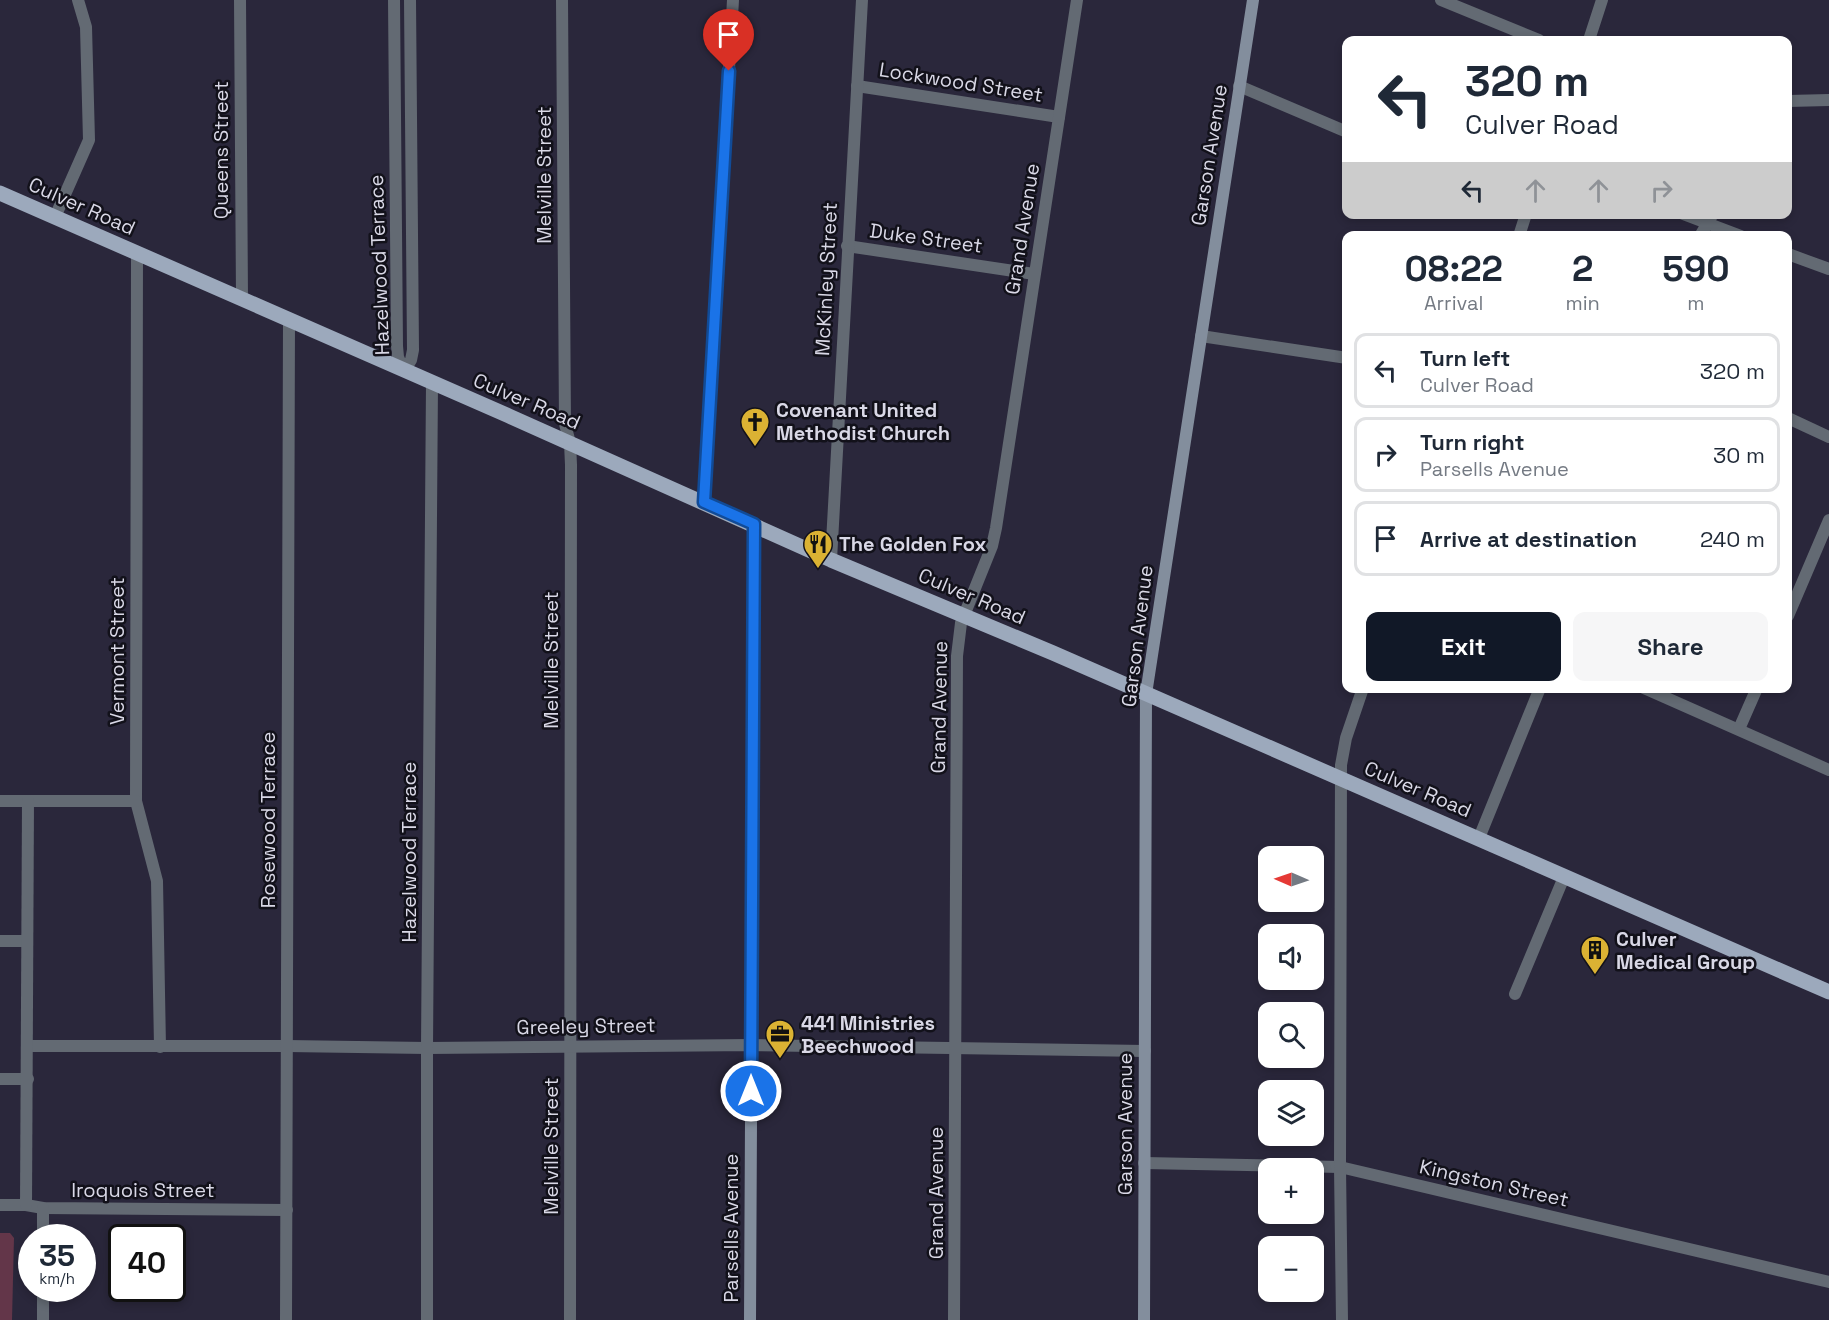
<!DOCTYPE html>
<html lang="en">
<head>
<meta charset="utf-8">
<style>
	:root { --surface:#fff; --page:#f6f6f7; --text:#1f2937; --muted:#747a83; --line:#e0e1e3; --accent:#111827 }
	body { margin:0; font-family:"Space Grotesk",sans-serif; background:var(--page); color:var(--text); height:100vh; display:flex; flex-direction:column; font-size:22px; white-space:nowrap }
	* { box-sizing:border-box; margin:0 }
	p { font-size:20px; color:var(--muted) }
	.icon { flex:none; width:33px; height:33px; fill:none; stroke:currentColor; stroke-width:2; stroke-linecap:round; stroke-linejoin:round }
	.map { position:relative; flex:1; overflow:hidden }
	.drawer { position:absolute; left:1342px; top:231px; width:450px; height:462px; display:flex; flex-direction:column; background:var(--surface); border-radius:12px; box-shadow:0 3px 9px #0003 }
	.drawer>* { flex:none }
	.banner { position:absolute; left:1342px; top:36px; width:450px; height:183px; border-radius:12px; box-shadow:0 3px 9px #0003; background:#fff; color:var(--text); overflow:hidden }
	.needle { width:39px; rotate:272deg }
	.controls { position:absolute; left:1258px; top:846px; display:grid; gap:12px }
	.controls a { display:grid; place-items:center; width:66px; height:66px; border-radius:12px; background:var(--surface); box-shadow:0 3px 9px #0003; font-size:30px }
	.speed { position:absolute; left:18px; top:1224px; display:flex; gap:12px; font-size:30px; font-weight:700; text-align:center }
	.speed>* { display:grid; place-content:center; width:78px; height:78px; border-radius:50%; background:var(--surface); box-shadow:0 3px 9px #0003; line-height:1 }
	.speed small { font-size:15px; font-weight:400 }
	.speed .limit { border:3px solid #111; border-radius:9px; background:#fff; color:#111 }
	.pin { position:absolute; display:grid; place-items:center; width:51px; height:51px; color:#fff; margin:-62px -26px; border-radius:50% 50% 50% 0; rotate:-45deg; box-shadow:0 0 6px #0007 }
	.pin .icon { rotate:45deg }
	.me { position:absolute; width:66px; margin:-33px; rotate:0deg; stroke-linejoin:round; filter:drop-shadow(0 0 4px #0008) }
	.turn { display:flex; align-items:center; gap:21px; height:126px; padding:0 24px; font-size:27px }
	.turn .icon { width:78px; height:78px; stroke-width:2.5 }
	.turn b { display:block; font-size:42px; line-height:51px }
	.lanes { display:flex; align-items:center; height:57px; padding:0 24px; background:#0003; justify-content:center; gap:30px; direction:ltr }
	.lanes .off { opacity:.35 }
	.eta { display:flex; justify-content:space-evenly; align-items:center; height:102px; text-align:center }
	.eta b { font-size:36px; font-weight:800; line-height:42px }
	.action { display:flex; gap:12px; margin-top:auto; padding:12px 24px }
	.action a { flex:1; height:69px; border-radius:12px; background:var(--accent); color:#fff; font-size:24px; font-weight:800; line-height:69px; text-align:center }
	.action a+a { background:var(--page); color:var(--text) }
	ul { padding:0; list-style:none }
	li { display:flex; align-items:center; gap:18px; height:75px; margin:0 12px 9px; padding:0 12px; border:3px solid var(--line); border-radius:12px }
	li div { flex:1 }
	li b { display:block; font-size:22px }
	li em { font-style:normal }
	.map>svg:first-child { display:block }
	.green { fill:#633649 }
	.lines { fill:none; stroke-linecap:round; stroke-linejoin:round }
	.street { stroke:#636a73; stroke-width:12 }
	.secondary { stroke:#838e9d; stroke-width:12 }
	.primary { stroke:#9ca9bc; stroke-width:15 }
	.route-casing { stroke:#114b97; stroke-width:15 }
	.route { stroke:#1a73e8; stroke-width:10 }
	.labels { text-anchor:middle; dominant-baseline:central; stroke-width:5; stroke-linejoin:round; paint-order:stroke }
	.street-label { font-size:20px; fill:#d9d8e6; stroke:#12111a }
	.poi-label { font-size:20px; font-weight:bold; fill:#d9d8e6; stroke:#12111a; text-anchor:start }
</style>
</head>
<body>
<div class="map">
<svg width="1829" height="1320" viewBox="0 0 1829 1320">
	<rect width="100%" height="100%" fill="#2a273b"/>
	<path class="green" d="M0,1233h10l4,5 -2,82h-12z"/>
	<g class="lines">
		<g class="street">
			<path d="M240,0l2,299"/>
			<path d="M394,0l3,346 1,11 6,14"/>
			<path d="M562,0l3,424 5,19 1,22 -1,855"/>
			<path d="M1441,0l98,40"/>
			<path d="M1589,40l13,-40"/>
			<path d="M857,86l202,31"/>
			<path d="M1239,86l108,46"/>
			<path d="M1788,101l41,-1"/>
			<path d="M1683,214l58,22"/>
			<path d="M55,217l34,-77 -3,-113 -8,-27"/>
			<path d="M1519,236l7,-22"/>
			<path d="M1700,236l13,-22"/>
			<path d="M847,246l187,28"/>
			<path d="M137,253l-1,548 21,80 3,166"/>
			<path d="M1788,254l41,15"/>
			<path d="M1201,336l146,22"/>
			<path d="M404,371l7,-11 2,-10 -3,-350"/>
			<path d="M1788,418l41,19"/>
			<path d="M704,502l29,-502"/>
			<path d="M831,560l31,-560"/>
			<path d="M1788,616l41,-96"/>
			<path d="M1644,688l185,82"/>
			<path d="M1739,729l18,-41"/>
			<path d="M0,801h136"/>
			<path d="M1479,838l61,-150"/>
			<path d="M0,941h26"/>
			<path d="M1515,994l49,-117"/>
			<path d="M28,1046h259l140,2 325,-3 393,6"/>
			<path d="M0,1079h28"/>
			<path d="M1144,1163l196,4 489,115"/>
			<path d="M0,1205h26l17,3 244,2"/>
			<path d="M26,1205l2,-404"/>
			<path d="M43,1238v-30"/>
			<path d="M43,1320v-32"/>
			<path d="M286,1320l3,-1000"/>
			<path d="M427,1320v-272l5,-665"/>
			<path d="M954,1320l3,-664 4,-33 31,-77 4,-18 81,-528"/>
			<path d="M1342,1320l-2,-153 1,-402 5,-27 17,-50"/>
		</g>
		<g class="secondary">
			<path d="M750,1320l4,-796"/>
			<path d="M1144,1320l2,-626 107,-694"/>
		</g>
		<path class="primary" d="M0,193l509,223 322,144 222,93 776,339"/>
	</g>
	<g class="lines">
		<g class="route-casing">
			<path id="route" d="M729,71l-25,431 50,22 -3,567"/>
		</g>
		<use href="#route" class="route"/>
	</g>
	<defs>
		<g id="church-pin" transform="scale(1.5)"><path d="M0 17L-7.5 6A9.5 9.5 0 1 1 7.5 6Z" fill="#dbb233" stroke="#12111a"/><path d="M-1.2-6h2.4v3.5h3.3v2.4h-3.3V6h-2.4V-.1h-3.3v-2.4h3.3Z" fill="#111"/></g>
		<g id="restaurant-pin" transform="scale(1.5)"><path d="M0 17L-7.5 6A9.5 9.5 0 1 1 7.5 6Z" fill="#dbb233" stroke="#12111a"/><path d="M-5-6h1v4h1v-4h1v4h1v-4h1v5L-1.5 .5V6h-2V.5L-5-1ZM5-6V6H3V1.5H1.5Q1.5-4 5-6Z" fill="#111"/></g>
		<g id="building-pin" transform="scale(1.5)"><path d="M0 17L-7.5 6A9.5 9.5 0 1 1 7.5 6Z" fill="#dbb233" stroke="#12111a"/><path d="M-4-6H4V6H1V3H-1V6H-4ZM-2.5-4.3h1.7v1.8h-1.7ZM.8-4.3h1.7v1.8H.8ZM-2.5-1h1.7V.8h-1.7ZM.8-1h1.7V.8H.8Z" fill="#111"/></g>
		<g id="office-pin" transform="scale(1.5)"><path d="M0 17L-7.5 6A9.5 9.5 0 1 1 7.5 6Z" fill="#dbb233" stroke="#12111a"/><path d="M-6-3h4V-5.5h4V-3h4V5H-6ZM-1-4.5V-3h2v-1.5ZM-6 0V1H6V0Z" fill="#111"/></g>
	</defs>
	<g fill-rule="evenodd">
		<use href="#church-pin" x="755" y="422"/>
		<use href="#restaurant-pin" x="818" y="544"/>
		<use href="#building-pin" x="1595" y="950"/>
		<use href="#office-pin" x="780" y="1034"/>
	</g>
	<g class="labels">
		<g class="street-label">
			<text transform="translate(961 82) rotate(9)">Lockwood Street</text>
			<text transform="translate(221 150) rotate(-90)">Queens Street</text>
			<text transform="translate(1209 155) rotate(-81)">Garson Avenue</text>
			<text transform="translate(544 175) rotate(-90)">Melville Street</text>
			<text transform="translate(82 206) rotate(24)">Culver Road</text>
			<text transform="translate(1022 229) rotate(-81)">Grand Avenue</text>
			<text transform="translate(926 238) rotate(8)">Duke Street</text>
			<text transform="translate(379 265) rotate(-92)">Hazelwood Terrace</text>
			<text transform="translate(826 279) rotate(-87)">McKinley Street</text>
			<text transform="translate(527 401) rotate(23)">Culver Road</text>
			<text transform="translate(972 596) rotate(23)">Culver Road</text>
			<text transform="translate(1137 636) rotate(-83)">Garson Avenue</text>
			<text transform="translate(117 651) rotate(-90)">Vermont Street</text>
			<text transform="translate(551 660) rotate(-90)">Melville Street</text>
			<text transform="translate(939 707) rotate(-89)">Grand Avenue</text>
			<text transform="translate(1418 789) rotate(23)">Culver Road</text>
			<text transform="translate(268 820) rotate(-90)">Rosewood Terrace</text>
			<text transform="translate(409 852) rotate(-90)">Hazelwood Terrace</text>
			<text transform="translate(586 1026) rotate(-1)">Greeley Street</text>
			<text transform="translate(1125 1124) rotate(-90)">Garson Avenue</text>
			<text transform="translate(551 1146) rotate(-90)">Melville Street</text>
			<text transform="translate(1494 1183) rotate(13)">Kingston Street</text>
			<text x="143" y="1190">Iroquois Street</text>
			<text transform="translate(936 1193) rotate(-90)">Grand Avenue</text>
			<text transform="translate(731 1228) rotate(-90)">Parsells Avenue</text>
		</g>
		<g class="poi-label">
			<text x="776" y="410">Covenant United<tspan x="776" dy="23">Methodist Church</tspan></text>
			<text x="839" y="544">The Golden Fox</text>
			<text x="1616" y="939">Culver<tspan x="1616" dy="23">Medical Group</tspan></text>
			<text x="801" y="1023">441 Ministries<tspan x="801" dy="23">Beechwood</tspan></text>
		</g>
	</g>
</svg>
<div class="controls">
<a><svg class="needle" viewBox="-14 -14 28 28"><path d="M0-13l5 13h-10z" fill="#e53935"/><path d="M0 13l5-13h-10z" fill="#747a83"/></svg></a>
<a><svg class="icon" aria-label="sound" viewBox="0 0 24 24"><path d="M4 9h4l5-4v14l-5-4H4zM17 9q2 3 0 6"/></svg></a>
<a><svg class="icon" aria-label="search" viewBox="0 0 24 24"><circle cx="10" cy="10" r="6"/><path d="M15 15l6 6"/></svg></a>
<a><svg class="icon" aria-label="layers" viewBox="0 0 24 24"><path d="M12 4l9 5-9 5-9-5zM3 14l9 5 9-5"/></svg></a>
<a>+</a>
<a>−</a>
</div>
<div class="speed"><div>35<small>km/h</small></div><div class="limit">40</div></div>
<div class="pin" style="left:729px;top:71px;background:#d93025"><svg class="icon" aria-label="arrive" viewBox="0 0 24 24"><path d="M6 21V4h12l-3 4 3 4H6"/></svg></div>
<svg class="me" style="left:751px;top:1091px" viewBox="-20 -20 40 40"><circle r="17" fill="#1a73e8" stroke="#fff" stroke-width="3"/><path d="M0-11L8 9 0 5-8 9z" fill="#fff"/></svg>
<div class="banner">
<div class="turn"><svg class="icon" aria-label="left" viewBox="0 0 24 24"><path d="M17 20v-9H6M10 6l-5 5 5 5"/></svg><div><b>320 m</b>Culver Road</div></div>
<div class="lanes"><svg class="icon" aria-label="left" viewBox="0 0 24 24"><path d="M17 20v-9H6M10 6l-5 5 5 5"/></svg><svg class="icon off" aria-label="ahead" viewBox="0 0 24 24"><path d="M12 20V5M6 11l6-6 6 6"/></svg><svg class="icon off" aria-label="ahead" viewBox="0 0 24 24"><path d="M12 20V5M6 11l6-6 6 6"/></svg><svg class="icon off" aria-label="right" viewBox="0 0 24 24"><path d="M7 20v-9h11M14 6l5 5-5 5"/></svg></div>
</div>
<section class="drawer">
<div class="eta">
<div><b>08:22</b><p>Arrival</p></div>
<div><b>2</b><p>min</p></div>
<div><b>590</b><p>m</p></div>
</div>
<ul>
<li><svg class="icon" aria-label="left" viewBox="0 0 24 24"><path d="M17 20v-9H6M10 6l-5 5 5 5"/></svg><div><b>Turn left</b><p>Culver Road</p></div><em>320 m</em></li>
<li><svg class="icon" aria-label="right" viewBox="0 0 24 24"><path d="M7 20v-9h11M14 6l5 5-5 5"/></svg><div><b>Turn right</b><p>Parsells Avenue</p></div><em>30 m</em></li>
<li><svg class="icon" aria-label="arrive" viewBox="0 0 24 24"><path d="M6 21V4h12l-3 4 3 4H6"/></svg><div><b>Arrive at destination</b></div><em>240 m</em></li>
</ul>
<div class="action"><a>Exit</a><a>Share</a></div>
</section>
</div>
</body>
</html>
